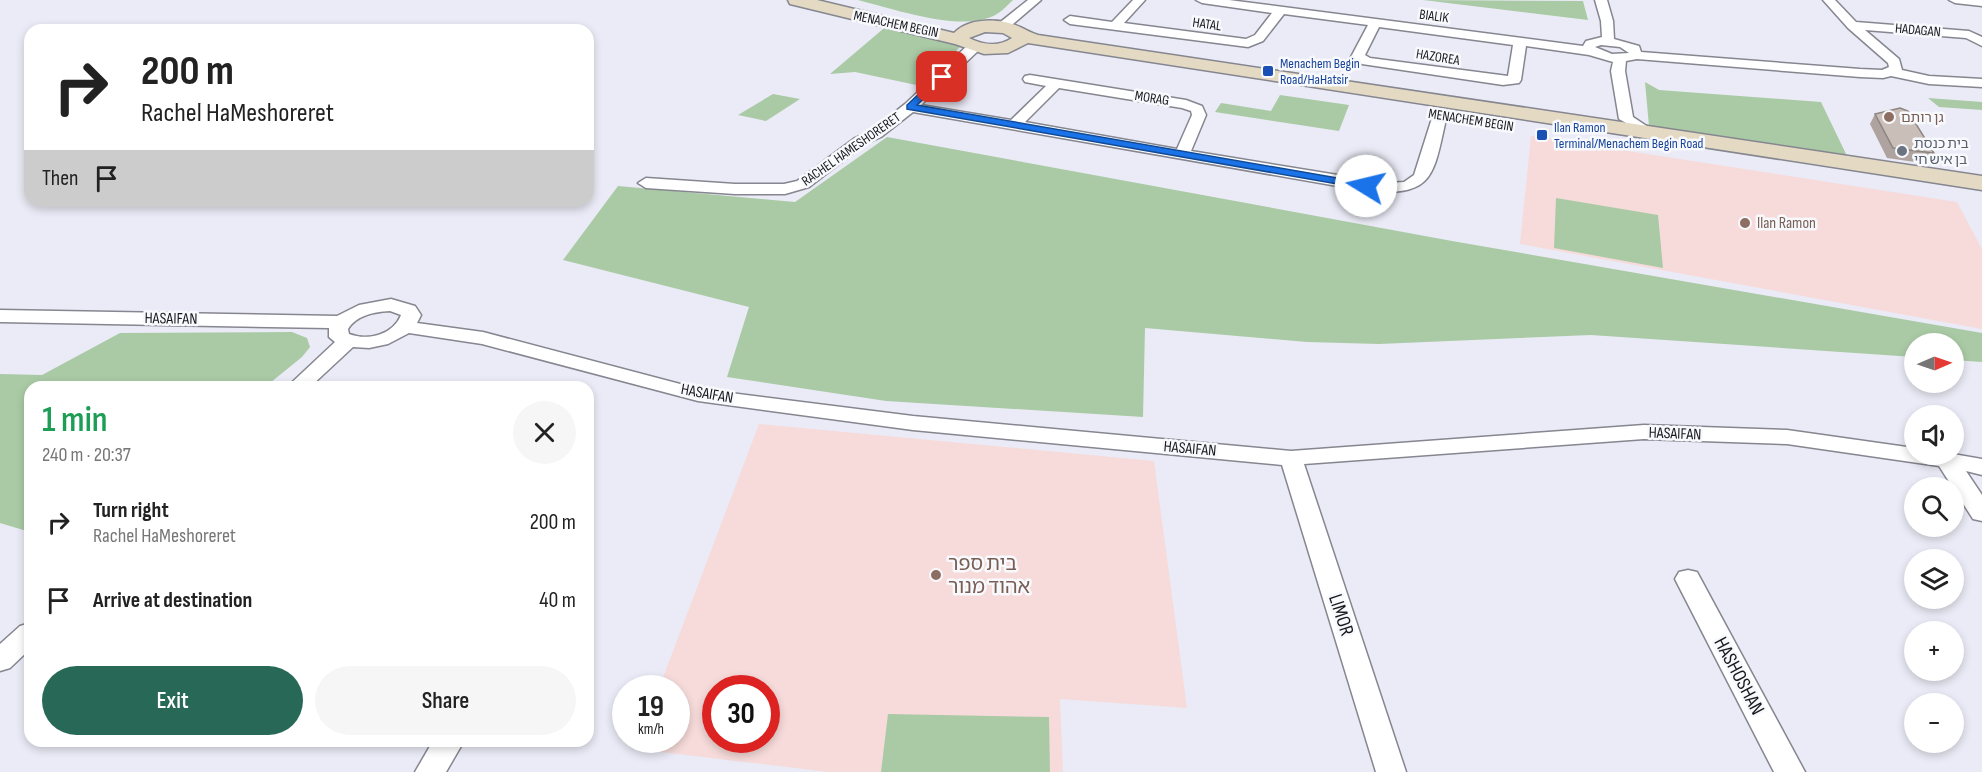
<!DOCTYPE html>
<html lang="en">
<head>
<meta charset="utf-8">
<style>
	:root { --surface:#fff; --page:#f6f6f6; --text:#222; --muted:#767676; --accent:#276857 }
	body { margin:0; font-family:"Sofia Sans Condensed","Noto Sans Hebrew",sans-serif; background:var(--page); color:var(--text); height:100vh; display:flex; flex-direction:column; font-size:22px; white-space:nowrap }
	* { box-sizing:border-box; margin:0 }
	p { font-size:20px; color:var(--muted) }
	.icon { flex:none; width:33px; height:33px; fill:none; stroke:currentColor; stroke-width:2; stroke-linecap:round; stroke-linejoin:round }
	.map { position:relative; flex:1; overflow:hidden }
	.sheet { position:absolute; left:24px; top:381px; width:570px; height:366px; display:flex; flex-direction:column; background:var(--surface); border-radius:18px; box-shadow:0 3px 9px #0003 }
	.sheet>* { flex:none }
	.banner { position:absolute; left:24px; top:24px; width:570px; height:183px; border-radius:18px; box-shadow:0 3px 9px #0003; background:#fff; color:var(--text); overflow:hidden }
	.needle { width:39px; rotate:88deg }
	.tools { position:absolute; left:1904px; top:333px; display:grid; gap:12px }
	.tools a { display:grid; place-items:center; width:60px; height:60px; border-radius:50%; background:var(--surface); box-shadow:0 3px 9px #0003; font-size:30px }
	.speed { position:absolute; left:612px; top:675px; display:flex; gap:12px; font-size:30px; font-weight:700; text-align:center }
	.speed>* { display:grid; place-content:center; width:78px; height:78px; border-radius:50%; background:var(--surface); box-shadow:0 3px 9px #0003; line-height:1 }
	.speed small { font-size:15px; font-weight:400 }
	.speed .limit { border:9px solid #d22; background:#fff; color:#111 }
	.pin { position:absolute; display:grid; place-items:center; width:51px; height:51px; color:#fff; margin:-26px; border-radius:12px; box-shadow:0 3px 9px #0006 }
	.me { position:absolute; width:66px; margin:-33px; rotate:279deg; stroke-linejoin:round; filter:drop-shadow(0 0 4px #0008) }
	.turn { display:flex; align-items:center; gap:21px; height:126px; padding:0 18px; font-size:27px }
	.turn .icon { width:78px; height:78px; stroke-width:2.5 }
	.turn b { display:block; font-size:42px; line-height:51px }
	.then { display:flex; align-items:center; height:57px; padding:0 18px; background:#0003; gap:12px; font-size:22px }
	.round { display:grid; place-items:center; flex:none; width:63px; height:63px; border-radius:32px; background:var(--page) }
	.summary { display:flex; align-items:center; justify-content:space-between; height:102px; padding:0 18px }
	h1 { font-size:36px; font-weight:600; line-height:45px; color:#1e9e55 }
	.button { display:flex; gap:12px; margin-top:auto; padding:12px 18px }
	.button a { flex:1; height:69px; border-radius:36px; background:var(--accent); color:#fff; font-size:24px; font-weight:600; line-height:69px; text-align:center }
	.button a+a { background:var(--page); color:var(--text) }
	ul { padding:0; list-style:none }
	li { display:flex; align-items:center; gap:18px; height:78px; padding:0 18px }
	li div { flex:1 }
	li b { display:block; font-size:22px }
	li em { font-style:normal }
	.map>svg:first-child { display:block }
	.education { fill:#f6dbda; fill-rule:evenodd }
	.green { fill:#aacaa5 }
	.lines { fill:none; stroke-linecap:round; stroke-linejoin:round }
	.street-casing { stroke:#85868f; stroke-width:3 }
	.secondary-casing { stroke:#85868f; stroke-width:3 }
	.street { fill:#fff; fill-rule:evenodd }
	.secondary { fill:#e4dac4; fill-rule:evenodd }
	.wall { fill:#aea39f }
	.building { fill:#cabeb9; stroke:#8d8582; stroke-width:1.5 }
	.route { fill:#1a73e8; stroke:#114b97; stroke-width:1.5 }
	.transit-dot { fill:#1a4fb4; stroke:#f8f9fd; stroke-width:2 }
	.education-dot { fill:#8d6e63; stroke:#f8f9fd; stroke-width:2 }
	.worship-dot { fill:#6b7280; stroke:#f8f9fd; stroke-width:2 }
	.labels { text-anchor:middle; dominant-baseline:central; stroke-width:5; stroke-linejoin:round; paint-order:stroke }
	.far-street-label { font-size:14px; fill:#19191d; stroke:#f8f9fd }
	.far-transit-label { font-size:14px; fill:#164399; stroke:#f8f9fd; text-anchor:start }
	.far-education-label { font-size:14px; fill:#785e54; stroke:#f8f9fd; text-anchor:start }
	.far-worship-label { font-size:14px; fill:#5b616d; stroke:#f8f9fd; text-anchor:start }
	.education-label { font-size:16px; fill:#785e54; stroke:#f8f9fd; text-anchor:start }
	.street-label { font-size:16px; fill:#19191d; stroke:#f8f9fd }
	.near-education-label { font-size:20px; fill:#785e54; stroke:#f8f9fd; text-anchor:start }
	.near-street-label { font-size:20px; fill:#19191d; stroke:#f8f9fd }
</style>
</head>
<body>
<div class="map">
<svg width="1982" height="772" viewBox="0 0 1982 772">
	<rect width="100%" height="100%" fill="#eaebf6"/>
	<g class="education">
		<path d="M1531,136l426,66 25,47v80l-462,-85z"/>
		<path d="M759,424l395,37 33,247 -127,-9 3,73h-235l-192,-23 4,-9h36v-52h-17zM716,688h50v52h-50z"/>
	</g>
	<g class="green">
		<path d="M858,0h155c-6,6 -14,14 -22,17 -33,14 -98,-8 -133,-17z"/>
		<path d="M1423,0l160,1 5,19z"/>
		<path d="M883,29c26,2 56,2 77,18l-39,39 -66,-14 -25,2z"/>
		<path d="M1645,82l14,8 162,12 27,56 -199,-32z"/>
		<path d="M773,94l27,5 -34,22 -28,-6z"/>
		<path d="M1280,95l69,10 -10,26 -124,-19 6,-9 50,8z"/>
		<path d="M1928,98l54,4v8l-43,-3z"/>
		<path d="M887,137l565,104 530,92v29l-29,-2v-16h-39v13l-323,-22 -212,9 -72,-2 -162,-14 -2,89 -257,-16 -159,-24 22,-70 -186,-47 55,-74 177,16z"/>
		<path d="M1556,198l102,17 5,53 -109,-20z"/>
		<path d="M292,332l15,6 3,9 -8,10 -37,30h-235v145l-30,-9v-149l42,1 78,-42z"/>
		<path d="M888,714l161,3 1,55h-169z"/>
	</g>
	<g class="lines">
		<g class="street-casing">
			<g id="street">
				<path d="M1028,0h13l-35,30h-8v-6z"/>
				<path d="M1133,0h12l-21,23 122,16 9,-4 17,-22 -70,-10 -6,-3h33l354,46 3,-5 16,-4 -1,-16 -6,-21h12l6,21 1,18 25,7 2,6 219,17 22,1 7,-3 -1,-4 -40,-35 -25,-28h12l21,22 113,9 13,6v9l-16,-8 -101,-8 34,29 3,11 27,6 53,3v8l-53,-3 -38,-8 -8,2 -23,-1 -223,-18 -11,2 -1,10 8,46 21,14 -7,4 -28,-16 -8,-48 2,-9 -24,-7 -63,-9 -5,34 -2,3 -16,2 -141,-21 -11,-7 17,-32 -84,-11 -21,27 -15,6 -178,-23 -6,-4 6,-4 42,6zM1379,27l134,18 -5,31 -138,-18 -5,-3zM1601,45l19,2 9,6 -17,1 -17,-7z"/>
				<path d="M1949,0h33v6l-27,-3z"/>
				<path d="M974,43l6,4 -1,3 -58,55 90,15 35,-34 -21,-4 -2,-3 2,-3 5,-1 156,25 16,6 4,9 -15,36 196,32 17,-1 10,-7 19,-60 7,-4 7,4c-14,60 -11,82 -81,76l-453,-79 -32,25 -16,7 -56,43 -24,7h-50l-89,-6 -8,-5 8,-5 89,6h49l13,-3 58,-43 16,-7 34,-27 64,-60zM1059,88l123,20 9,3 1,4 -15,34 -152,-27z"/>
				<path d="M391,299l24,7 6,9 -4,8 66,9 216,57 214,27 378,35 353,-26 143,5 127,18v6h39l29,5v16l-16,-4 16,24v26l-9,-2 -34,-53 -152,-22 -143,-5 -340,25 102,308h-30l-94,-307 -369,-35 -215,-29 -216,-57 -73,-11 -21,11 -19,4 -16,-1 -43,40h-23l48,-45 -6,-5v-9l-329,-6v-12l337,6 22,-11zM390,311l11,4c-8,20 -33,26 -52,19l-1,-5c9,-14 26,-17 42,-18z"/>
				<path d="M1688,570l9,2 108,200h-31l-99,-193 4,-7z"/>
				<path d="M30,623v26l-20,19 -10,3v-27l20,-18z"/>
				<path d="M433,741h31l-18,31h-31z"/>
			</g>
		</g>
		<g class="secondary-casing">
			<path id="secondary" d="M788,0h29l137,33c15,-16 47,-15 66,-6 7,3 11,6 18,8l944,141v14l-954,-147 -20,10 -24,1 -29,-10 -165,-40zM985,32l18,1 9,5c-13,9 -29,7 -43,0z"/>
		</g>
		<use href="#street" class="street"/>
		<use href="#secondary" class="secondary"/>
	</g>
	<path class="wall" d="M1875,114l59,39 -5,11 -42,-6 -17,-34z"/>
	<path class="building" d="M1900,108l8,3 26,42 -41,-5 -18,-34z"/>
	<path class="route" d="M939,75l8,2 -30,28 449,78 5,3 -5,3 -459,-80v-4z"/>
	<g class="transit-dot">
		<rect x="1262" y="65" width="12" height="12" rx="3"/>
		<rect x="1536" y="129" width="12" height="12" rx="3"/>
	</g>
	<g class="education-dot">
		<circle cx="1889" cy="117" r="6"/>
		<circle cx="1745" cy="223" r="6"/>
		<circle cx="936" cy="575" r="6"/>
	</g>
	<circle class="worship-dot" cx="1902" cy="151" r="6"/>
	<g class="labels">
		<g class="far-street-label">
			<text transform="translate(1434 16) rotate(8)">BIALIK</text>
			<text transform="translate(896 24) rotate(12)">MENACHEM BEGIN</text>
			<text transform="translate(1207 24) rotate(8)">HATAL</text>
			<text transform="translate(1918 30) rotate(5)">HADAGAN</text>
			<text transform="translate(1438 57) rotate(9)">HAZOREA</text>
			<text transform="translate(1152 98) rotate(9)">MORAG</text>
			<text transform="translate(1471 120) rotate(9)">MENACHEM BEGIN</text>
			<text transform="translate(851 149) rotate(-35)">RACHEL HAMESHORERET</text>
		</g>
		<g class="far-transit-label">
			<text x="1280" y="63">Menachem Begin<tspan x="1280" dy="16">Road/HaHatsir</tspan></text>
			<text x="1554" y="127">Ilan Ramon<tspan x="1554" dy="16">Terminal/Menachem Begin Road</tspan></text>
		</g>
		<g class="far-education-label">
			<text x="1901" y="117">גן רותם</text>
		</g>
		<g class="far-worship-label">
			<text x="1914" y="143">בית כנסת<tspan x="1914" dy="16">בן איש חי</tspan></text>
		</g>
		<g class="education-label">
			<text x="1757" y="223">Ilan Ramon</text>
		</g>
		<g class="street-label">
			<text transform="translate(171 319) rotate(1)">HASAIFAN</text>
			<text transform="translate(707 394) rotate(10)">HASAIFAN</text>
			<text transform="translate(1675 434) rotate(2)">HASAIFAN</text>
			<text transform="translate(1190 449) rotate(5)">HASAIFAN</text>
		</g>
		<g class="near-education-label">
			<text x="948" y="564">בית ספר<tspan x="948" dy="23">אהוד מנור</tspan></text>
		</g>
		<g class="near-street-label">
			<text transform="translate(1341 615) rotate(72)">LIMOR</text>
			<text transform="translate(1739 676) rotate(62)">HASHOSHAN</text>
		</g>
	</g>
</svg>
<div class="tools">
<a><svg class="needle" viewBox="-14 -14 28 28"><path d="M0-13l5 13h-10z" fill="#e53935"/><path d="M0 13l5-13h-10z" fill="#767676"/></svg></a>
<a><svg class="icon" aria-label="sound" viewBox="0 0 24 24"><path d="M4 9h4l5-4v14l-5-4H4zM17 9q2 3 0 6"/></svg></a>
<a><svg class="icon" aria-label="search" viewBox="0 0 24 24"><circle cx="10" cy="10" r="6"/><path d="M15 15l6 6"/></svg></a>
<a><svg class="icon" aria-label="layers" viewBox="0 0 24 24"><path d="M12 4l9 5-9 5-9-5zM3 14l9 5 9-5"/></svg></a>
<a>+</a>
<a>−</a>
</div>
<div class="speed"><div>19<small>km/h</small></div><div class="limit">30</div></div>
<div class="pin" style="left:942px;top:77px;background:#d93025"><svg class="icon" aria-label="arrive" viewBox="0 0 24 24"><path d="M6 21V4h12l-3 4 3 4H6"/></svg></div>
<svg class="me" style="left:1366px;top:186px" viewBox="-20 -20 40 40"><circle r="19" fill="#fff"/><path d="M0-13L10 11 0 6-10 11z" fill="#1a73e8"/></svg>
<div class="banner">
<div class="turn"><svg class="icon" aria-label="right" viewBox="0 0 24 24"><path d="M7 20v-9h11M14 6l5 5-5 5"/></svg><div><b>200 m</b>Rachel HaMeshoreret</div></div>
<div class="then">Then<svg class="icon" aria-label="arrive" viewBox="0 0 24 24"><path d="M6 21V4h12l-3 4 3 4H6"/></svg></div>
</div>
<section class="sheet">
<div class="summary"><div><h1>1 min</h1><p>240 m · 20:37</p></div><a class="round"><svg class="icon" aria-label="close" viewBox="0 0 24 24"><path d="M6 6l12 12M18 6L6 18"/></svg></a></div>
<ul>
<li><svg class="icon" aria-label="right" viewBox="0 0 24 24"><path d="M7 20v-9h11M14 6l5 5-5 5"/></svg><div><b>Turn right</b><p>Rachel HaMeshoreret</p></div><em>200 m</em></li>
<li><svg class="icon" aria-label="arrive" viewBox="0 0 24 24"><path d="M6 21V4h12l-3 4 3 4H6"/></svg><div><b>Arrive at destination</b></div><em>40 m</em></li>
</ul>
<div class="button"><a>Exit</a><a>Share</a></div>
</section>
</div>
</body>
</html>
